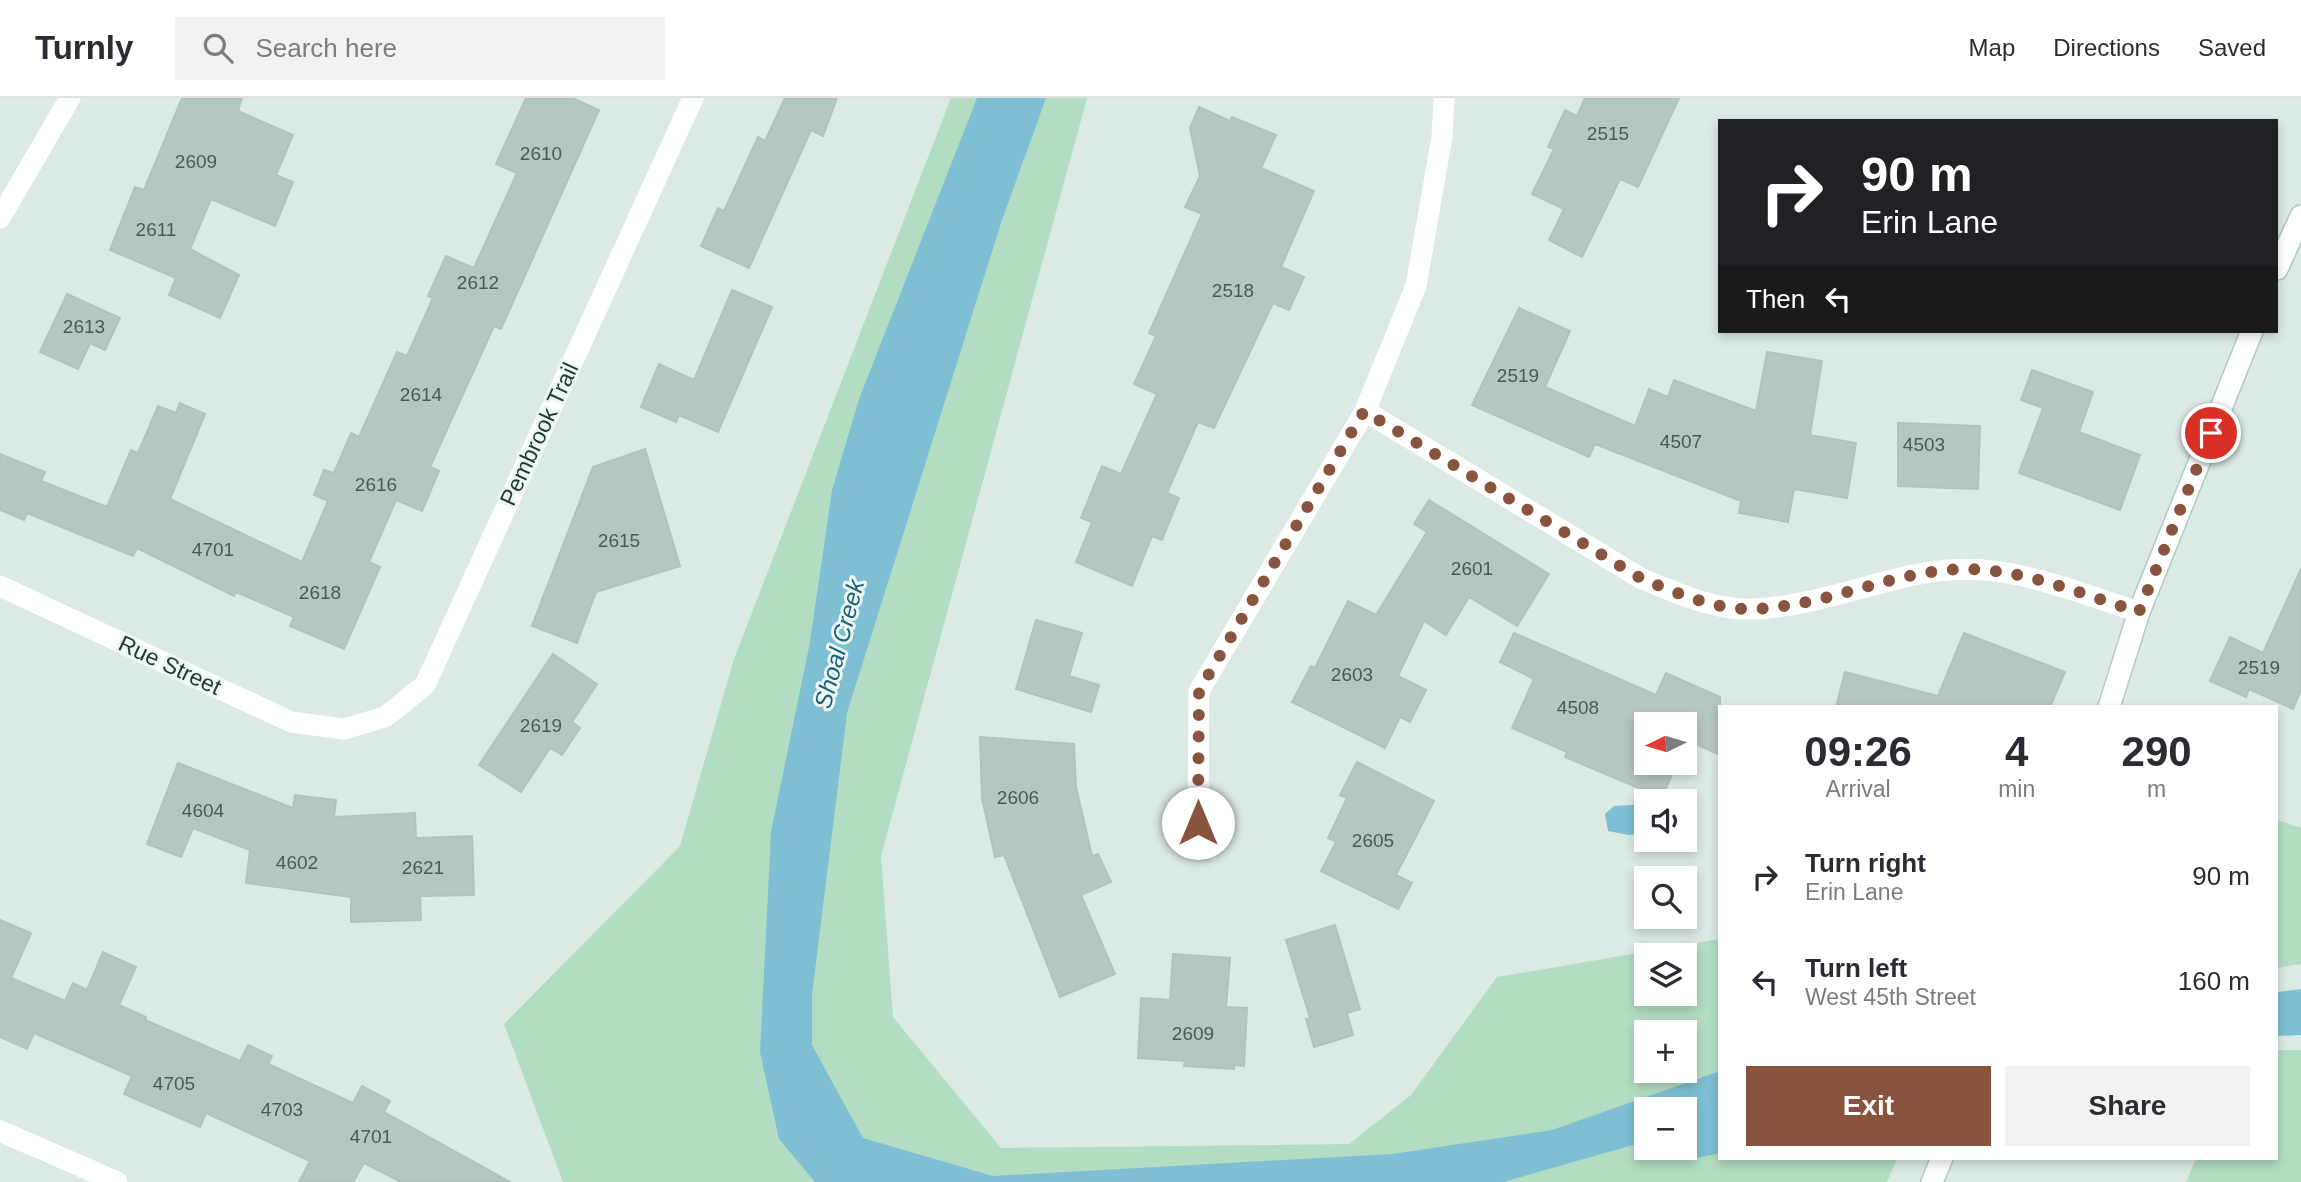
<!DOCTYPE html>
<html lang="en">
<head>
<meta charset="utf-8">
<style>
	:root { --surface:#fff; --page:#f2f2f3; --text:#2b2b33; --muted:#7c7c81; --line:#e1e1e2; --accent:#89543d }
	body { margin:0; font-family:Helvetica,sans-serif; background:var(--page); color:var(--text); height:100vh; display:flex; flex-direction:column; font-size:26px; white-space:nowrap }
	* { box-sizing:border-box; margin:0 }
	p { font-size:23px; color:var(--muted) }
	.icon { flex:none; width:38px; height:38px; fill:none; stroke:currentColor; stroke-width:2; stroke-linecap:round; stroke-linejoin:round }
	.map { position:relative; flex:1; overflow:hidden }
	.sheet { position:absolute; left:1718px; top:607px; width:560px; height:455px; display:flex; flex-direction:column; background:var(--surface); border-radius:0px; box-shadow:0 4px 10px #0003 }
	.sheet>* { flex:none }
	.hud { position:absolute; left:1718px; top:21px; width:560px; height:214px; border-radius:0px; box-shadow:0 4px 10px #0003; background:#202124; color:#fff; overflow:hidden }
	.needle { width:46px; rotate:265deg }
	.fabs { position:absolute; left:1634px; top:614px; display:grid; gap:14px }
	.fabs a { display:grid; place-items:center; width:63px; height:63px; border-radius:0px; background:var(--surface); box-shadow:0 4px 10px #0003; font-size:35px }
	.pin { position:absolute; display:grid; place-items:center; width:60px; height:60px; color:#fff; margin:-30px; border:4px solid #fff; border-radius:50%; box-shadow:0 2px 7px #0007 }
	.me { position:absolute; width:77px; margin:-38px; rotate:0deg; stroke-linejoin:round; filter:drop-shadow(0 0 5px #0008) }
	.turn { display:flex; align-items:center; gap:24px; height:147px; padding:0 28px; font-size:32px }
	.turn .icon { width:91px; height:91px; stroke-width:2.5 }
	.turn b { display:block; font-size:49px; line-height:60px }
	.then { display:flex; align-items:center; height:66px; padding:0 28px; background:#0003; gap:14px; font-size:26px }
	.eta { display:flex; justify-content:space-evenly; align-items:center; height:119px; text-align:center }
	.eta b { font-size:42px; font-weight:800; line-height:49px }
	.action { display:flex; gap:14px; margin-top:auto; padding:14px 28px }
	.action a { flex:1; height:80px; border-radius:0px; background:var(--accent); color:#fff; font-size:28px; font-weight:800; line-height:80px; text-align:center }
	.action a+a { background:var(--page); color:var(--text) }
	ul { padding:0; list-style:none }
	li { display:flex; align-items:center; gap:21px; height:105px; padding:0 28px }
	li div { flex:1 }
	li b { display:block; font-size:26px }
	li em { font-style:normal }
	header { display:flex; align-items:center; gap:42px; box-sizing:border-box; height:98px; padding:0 35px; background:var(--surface); border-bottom:2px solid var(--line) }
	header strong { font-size:33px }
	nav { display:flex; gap:38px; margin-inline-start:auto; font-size:24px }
	.search { width:490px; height:63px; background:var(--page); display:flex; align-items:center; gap:18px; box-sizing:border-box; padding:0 24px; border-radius:0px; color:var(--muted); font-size:26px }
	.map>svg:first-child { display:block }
	.green { fill:#b3ddc2; fill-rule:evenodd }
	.water { fill:#7fbfd4 }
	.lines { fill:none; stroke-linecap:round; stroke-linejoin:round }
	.river { stroke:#7fbfd4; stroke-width:63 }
	.building { fill:#b5c7c1; stroke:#afc4bd; stroke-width:2 }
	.secondary-casing { stroke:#afcac3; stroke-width:24 }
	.minor { stroke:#fff; stroke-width:21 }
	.secondary { stroke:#fff; stroke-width:21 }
	.route { stroke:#89543d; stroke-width:12; stroke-dasharray:0 21.6 }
	.labels { text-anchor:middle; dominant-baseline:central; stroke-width:6; stroke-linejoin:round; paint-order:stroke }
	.number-label { font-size:19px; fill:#435d58 }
	.street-label { font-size:23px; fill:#1d3a35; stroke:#edf6f2 }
	.water-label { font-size:24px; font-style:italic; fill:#155f78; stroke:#edf6f2 }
</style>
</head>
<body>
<header>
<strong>Turnly</strong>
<div class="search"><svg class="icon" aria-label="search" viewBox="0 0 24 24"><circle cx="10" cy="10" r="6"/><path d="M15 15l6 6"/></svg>Search here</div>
<nav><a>Map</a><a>Directions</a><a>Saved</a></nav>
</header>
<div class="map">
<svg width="2301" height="1084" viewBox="0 0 2301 1084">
	<rect width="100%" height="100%" fill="#dceae5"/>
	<g class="green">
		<path d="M951,0h136l-206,758 12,161 108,131 348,-4 62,-49 86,-118 223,-38v219l177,1 -10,23h-1324l-59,-158 176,-178 54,-187zM1647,858h38v38h-38zM1647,934h38v39h-38zM1647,1012h38v38h-38z"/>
		<path d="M2277,722l24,8v136l-24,4z"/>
		<path d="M2277,952h24v132h-115l10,-23 81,-1z"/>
	</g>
	<g class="water">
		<path d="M977,0h69l-45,125 -154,490 -35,282v50l51,93 130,38 399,-22 160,-24 168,-59v49l-35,10v-20h-38v31l-144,41h-688l-36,-43 -19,-87 11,-220 39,-190 22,-152 27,-91z"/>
		<path d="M1647,706v28l-18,3 -21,-4 -3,-17 9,-8z"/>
		<path d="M2301,891v46l-24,1v-44z"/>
	</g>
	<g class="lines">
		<path class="river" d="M1685,1030l35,-7"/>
	</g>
	<g class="building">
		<path d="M182,0h60l-4,13 55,24 -17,40 17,7 -18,44 -64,-27 -21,50 49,26 -19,43 -51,-23 7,-17 -66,-28 25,-63 9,3z"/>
		<path d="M526,0h46l27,12 -98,219 -7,-3 -64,141 9,4 -17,40 -26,-11 -27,62 11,5 -36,82 -54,-23 4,-9 -58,-25 -2,4 -97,-48 -4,8 -106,-43 -3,7 -24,-10v-56l45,18 -4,9 66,26 24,-57 7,3 20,-47 18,7 4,-10 25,11 -35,85 132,63 26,-61 -14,-6 10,-25 10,3 17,-40 8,4 38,-85 10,4 26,-58 -5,-2 18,-40 28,12 43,-95 -21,-9z"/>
		<path d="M785,0h52l-14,38 -12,-6 -62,138 -48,-22 17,-38 6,3 34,-74 7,4z"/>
		<path d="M1585,0h94l-41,89 -18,-8 -38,78 -33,-17 15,-31 -32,-15 22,-45 -6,-2 17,-37 12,6z"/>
		<path d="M1199,9l31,14 2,-4 44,18 -15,33 53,23 -33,76 23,10 -15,33 -16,-7 -59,125 -16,-6 -31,71 12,5 -17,42 -10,-4 -20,50 -56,-24 16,-40 -11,-4 21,-52 19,8 36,-80 -23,-10 22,-48 -7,-3 53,-119 -17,-7 15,-31 -10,-48z"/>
		<path d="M732,192l40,17 -54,125 -39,-17 -3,7 -35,-15 18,-43 35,16z"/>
		<path d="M67,196l53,24 -15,32 -15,-7 -12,26 -38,-17z"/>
		<path d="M1519,210l51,23 -25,56 90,39 14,-37 19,8 6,-17 82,31 11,-59 55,9 -12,74 46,8 -9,55 -53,-9 -6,33 -49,-9 2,-12 -146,-57 -6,13 -117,-52z"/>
		<path d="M2032,272l61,22 -14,40 61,23 -20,55 -101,-37 24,-65 -22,-8z"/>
		<path d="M1898,325l82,3 -2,63 -80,-3z"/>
		<path d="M645,351l35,117 -84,26 -19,51 -45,-17 61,-159z"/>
		<path d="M1429,402l120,74 -32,52 -48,-29 -23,38 -22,-14 -26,55 28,14 -16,32 -10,-5 -15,31 -93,-46 19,-36 4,2 33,-67 28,14 51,-83 -13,-8z"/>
		<path d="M2301,471v121l-8,19 -44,-20 -3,8 -36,-16 20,-44 33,16z"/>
		<path d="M1036,522l46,13 -13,43 30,9 -8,27 -75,-23z"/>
		<path d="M1514,535l142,62 10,-22 54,24v58l-33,-15 -2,3v-19h-38v39h30l-15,35 -97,-41 2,-5 -55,-24 22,-49 -34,-17z"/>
		<path d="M1964,535l101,39 -15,35h-214l9,-35 93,24z"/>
		<path d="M553,556l44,30 -25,38 8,6 -18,27 -12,-7 -29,44 -42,-27z"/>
		<path d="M980,639l94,7 2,43 16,69 6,-2 13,28 -30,13 34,79 -55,23 -56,-142 -9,2 -13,-59z"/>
		<path d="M1357,664l77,39 -38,74 16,8 -14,26 -77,-38 15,-29 -8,-4 19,-40 -7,-3z"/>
		<path d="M178,665l115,45 2,-13 41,5 -2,17 81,-4 1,25 56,-2 2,59 -54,1 1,24 -70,2v-25l-105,-14 4,-33 -57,-22 -12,29 -34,-13z"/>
		<path d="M0,822l31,13 -20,45 54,23 8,-18 14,7 16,-38 33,15 -17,38 27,12 -1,3 95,41 8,-16 24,11 -4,8 85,39 9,-17 28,15 -6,11 126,70h-109l-37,-19 -11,19h-54l11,-21 -104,-48 -6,14 -76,-33 8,-18 -98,-43 -7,16 -27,-12z"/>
		<path d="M1335,827l25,84 -13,4 6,22 -39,12 -8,-28 4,-1 -24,-78z"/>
		<path d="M1173,856l57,4 -4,49 21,1 -3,58 -10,-1v4l-50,-3 1,-5 -47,-3 3,-60 29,2z"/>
	</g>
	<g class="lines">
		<g class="secondary-casing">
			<g id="secondary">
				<path d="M2277,171l24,-53"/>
				<path d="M2109,609l30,-95 113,-281"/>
				<path d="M1932,1084l10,-24"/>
			</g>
		</g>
		<g class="minor">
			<path d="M0,120l70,-120"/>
			<path d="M1365,313l277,168c33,13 71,31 107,30 69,-1 132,-33 199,-39 65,-6 130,23 191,42"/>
			<path d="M0,488l291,136 53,7 41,-12 40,-32 268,-587"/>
			<path d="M1198,725l1,-132 166,-280 51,-125 26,-149 2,-39"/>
			<path d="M0,1033l117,51"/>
		</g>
		<use href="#secondary" class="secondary"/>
	</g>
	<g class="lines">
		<path class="route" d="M1198,725l1,-132 165,-280 278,168c33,13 71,30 108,30 68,-1 131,-33 198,-39 65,-6 130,23 191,42l72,-179"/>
	</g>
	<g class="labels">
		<g class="number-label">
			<text x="1608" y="35">2515</text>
			<text x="541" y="55">2610</text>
			<text x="196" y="63">2609</text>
			<text x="156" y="131">2611</text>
			<text x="478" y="184">2612</text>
			<text x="1233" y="192">2518</text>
			<text x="84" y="228">2613</text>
			<text x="1518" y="277">2519</text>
			<text x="421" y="296">2614</text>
			<text x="1681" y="343">4507</text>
			<text x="1924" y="346">4503</text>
			<text x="376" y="386">2616</text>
			<text x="619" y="442">2615</text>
			<text x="213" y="451">4701</text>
			<text x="1472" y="470">2601</text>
			<text x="320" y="494">2618</text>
			<text x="2259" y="569">2519</text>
			<text x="1352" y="576">2603</text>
			<text x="1578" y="609">4508</text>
			<text x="541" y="627">2619</text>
			<text x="1018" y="699">2606</text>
			<text x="203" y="712">4604</text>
			<text x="1373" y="742">2605</text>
			<text x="297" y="764">4602</text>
			<text x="423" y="769">2621</text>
			<text x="1193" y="935">2609</text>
			<text x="174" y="985">4705</text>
			<text x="282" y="1011">4703</text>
			<text x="371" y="1038">4701</text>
		</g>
		<g class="street-label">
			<text transform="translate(539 336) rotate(-65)">Pembrook Trail</text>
			<text transform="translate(170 567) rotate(25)">Rue Street</text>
		</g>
		<g class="water-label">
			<text transform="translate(839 546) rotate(-75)">Shoal Creek</text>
		</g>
	</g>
</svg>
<div class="fabs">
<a><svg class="needle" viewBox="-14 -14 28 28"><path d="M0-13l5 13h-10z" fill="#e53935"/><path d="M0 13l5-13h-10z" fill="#7c7c81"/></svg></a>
<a><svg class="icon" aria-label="sound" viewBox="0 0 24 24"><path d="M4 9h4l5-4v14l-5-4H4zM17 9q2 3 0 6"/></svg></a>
<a><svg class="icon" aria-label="search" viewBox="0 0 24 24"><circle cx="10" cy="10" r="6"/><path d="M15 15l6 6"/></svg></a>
<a><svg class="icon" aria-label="layers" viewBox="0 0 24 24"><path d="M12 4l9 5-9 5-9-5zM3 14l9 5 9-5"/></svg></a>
<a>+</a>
<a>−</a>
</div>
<div class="pin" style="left:2211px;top:335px;background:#d93025"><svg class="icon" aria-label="arrive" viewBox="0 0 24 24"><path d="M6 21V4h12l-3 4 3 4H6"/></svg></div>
<svg class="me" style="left:1198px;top:725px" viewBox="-20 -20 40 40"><circle r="19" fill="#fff"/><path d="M0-13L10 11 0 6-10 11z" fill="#89543d"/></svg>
<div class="hud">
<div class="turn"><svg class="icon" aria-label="right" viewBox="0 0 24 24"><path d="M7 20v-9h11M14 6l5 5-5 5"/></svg><div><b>90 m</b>Erin Lane</div></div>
<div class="then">Then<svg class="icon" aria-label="left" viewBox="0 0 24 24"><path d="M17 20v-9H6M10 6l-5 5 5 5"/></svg></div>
</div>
<section class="sheet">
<div class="eta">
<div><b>09:26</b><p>Arrival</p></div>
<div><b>4</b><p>min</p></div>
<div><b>290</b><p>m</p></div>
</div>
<ul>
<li><svg class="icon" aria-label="right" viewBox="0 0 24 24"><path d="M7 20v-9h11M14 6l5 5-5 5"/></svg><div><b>Turn right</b><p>Erin Lane</p></div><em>90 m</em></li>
<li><svg class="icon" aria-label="left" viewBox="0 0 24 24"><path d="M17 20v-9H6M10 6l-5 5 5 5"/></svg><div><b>Turn left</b><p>West 45th Street</p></div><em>160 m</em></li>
</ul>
<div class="action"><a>Exit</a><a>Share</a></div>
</section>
</div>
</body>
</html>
